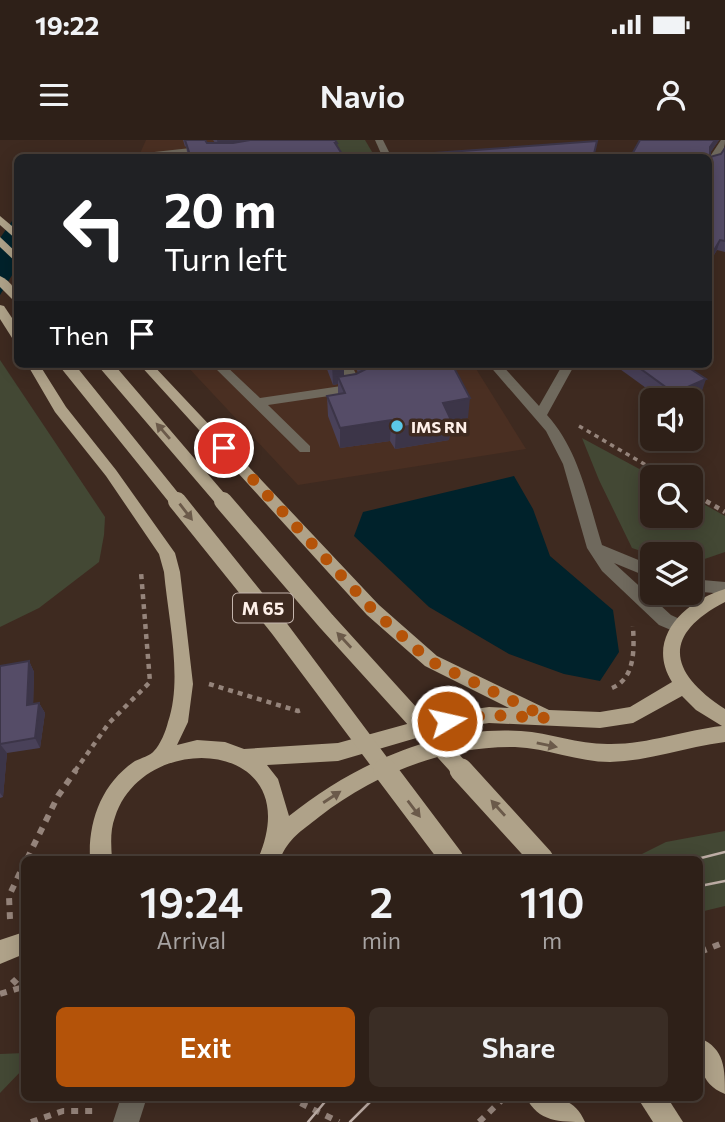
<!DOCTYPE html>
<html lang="en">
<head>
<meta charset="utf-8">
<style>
	:root { --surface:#2e2018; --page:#3a2d25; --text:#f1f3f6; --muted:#a7a3a2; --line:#493e37; --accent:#b45309 }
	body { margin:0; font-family:Commissioner,sans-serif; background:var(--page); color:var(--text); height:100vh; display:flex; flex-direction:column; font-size:26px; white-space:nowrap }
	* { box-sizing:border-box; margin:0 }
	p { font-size:23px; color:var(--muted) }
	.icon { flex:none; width:38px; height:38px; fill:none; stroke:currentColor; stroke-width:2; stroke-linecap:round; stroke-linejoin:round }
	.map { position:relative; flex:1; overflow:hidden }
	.details { position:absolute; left:21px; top:716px; width:682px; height:245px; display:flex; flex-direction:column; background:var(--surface); border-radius:10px; box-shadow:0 4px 18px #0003,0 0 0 2px var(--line) }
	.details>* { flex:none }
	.top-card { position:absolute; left:14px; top:14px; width:698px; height:214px; border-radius:10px; box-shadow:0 4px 18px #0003,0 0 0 2px var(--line); background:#202124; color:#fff; overflow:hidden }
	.controls { position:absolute; left:640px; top:248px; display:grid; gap:14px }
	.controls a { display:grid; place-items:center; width:63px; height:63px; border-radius:10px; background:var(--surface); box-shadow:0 4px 18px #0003,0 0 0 2px var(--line); font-size:35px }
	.pin { position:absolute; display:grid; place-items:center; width:60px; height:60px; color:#fff; margin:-30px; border:4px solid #fff; border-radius:50%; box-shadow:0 2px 7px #0007 }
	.me { position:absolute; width:77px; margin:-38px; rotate:81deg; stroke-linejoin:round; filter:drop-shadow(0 0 5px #0008) }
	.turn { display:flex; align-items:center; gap:24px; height:147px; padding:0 35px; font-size:32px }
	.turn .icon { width:91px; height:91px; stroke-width:2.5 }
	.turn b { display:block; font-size:49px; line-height:60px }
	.then { display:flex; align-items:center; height:66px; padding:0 35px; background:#0003; gap:14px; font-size:26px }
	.eta { display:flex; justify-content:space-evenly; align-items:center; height:119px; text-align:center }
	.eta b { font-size:42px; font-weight:600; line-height:49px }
	.cta { display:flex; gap:14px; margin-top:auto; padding:14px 35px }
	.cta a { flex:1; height:80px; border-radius:10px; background:var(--accent); color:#fff; font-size:28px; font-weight:600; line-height:80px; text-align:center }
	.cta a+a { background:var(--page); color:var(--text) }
	.status { display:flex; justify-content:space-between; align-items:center; height:49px; padding:0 35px; background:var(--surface); direction:ltr }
	.status svg { height:19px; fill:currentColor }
	header { display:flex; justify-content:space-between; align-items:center; height:91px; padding:0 35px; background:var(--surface); font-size:32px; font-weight:600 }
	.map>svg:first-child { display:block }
	.built { fill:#4a2f22 }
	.green { fill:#434834 }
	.water { fill:#00222b }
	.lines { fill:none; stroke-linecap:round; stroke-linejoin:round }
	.path-far2 { stroke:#95847b; stroke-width:3.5; stroke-dasharray:4.5 4.5; stroke-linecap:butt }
	.path-far1 { stroke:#95847b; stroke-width:4.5; stroke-dasharray:5 5; stroke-linecap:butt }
	.path { stroke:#95847b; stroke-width:6; stroke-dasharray:7 7; stroke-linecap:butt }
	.minor { fill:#6f695d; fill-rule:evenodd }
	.major { fill:#afa289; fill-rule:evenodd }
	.tram { stroke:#beaea6; stroke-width:2.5 }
	.major-bridge-far2 { stroke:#afa289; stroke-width:13 }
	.major-bridge-far1 { stroke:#afa289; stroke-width:18 }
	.major-bridge { stroke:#afa289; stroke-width:23 }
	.wall { fill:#494159 }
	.shaded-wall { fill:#3c3548 }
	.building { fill:#554c67; stroke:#3c3548; stroke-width:2 }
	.oneway { fill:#6b5a4a }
	.route { stroke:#b45309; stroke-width:12; stroke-dasharray:0 21.6 }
	.poi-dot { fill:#5bc7e7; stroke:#3e2a20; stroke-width:2.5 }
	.labels { text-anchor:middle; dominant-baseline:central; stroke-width:7; stroke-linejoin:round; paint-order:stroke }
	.far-poi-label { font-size:16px; font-weight:bold; fill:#fef0e9; stroke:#3e2a20; text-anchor:start }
	.shield { fill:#3e2a20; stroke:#c4b5ad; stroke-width:2 }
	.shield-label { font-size:18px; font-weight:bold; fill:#fef0e9 }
</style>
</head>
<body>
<div class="status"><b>19:22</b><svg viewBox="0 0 49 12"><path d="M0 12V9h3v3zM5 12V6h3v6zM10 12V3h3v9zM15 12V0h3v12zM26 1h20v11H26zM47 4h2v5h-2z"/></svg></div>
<header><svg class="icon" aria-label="menu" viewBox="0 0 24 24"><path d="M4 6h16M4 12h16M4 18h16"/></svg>Navio<svg class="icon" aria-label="person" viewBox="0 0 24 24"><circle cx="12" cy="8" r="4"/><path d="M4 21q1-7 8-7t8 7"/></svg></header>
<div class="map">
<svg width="725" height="982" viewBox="0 0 725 982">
	<rect width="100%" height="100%" fill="#3e2a20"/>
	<g class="built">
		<path d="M146,0h188l10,17 -206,1z"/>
		<path d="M185,224h288l53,85 -228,36z"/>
	</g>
	<g class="green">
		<path d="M334,0h31l10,17h-31z"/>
		<path d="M0,220l105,157 -1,18 -5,27 -60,46 -39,19z"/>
		<path d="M582,298l74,40h-3v38h38v-19l34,19v36l-32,11 -2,-8h-38l-21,-7 -33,-68z"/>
		<path d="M725,691v75l-25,6v-53h-68l34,-17z"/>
		<path d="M24,913v15l-24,25v-39z"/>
	</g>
	<g class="water">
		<path d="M17,74v53l-17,28v-57z"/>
		<path d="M514,336l19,33 17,47 63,54 6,42 -19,29 -36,-7 -55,-20 -80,-47 -75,-71 9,-24z"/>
	</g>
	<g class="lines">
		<g class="path-far2">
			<path d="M579,286l89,52"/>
			<path d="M691,352l18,11"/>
		</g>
		<g class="path-far1">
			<path d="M706,361l19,11"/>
			<path d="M209,544l89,27 6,-2"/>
			<path d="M612,548c24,-10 22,-40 21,-62"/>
			<path d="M75,631l34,-48 41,-41 -9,-110"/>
		</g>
		<g class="path">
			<path d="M27,719l31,-63 18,-26"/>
			<path d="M10,779l-1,-23 15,-32"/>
			<path d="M700,812l25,-10"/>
			<path d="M12,839l12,12"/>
			<path d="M0,854l20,-6"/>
			<path d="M288,957l51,25"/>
			<path d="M31,982l32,-11h35"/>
			<path d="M479,982l26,-25"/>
		</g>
		<g class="minor">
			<path d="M375,0h8l9,18h-9z"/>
			<path d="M721,0h4c0,11 -5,21 -16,25v-7z"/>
			<path d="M209,6l5,3 -2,2 -56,7 -25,-1 5,-3z"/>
			<path d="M211,224h13l36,34 88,-13 -9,-21h12l12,24 -7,4 -88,13 42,41v6h-10z"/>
			<path d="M488,224h13l38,42 24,-42h12l-28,51c32,35 41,85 55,130l51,21v13l-39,-16 57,52 13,6 3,5 -3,5 -6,2 -19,-8 -57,-54 -15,-23 -24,-84 -17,-33z"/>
			<path d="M691,439l34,3v12l-34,-3z"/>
			<path d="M121,957h26l-8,25h-26z"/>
		</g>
		<g class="major">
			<path d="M0,76l18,15v10l-18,-16z"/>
			<path d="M0,97l18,17v10l-18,-17z"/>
			<path d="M0,136c12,5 18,17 18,29l-18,-18z"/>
			<path d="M0,165l4,1 14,21v15l-4,-1 -14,-22z"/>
			<path d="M27,224h12l27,43 50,63 59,83 5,19 13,112 -5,38 -11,23 20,-5 28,2 19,7 94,-6 109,-30 42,-6 20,1 -84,-42 -58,-51 -228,-251h13l227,241 58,51 112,54 51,2 30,-5 42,-25c-27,-43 12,-81 53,-93v13c-64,33 -56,71 0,107v33c-39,5 -76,19 -115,20 -32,0 -63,-14 -95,-15 -71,-1 -141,27 -196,70 -19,15 -30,21 -39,42h-22c52,-120 -114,-132 -143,-42 -5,13 -4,28 -3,42h-22c-2,-38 12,-76 45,-98 6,-3 15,-5 19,-10 6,-6 12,-20 14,-29 15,-43 0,-105 -4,-150l-5,-18 -53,-78 -51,-64zM682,556l14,14 26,16c-37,4 -73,18 -111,18 -31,1 -60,-11 -90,-13 -83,-6 -168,34 -232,85l-11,-37 -11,-14 71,-4 109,-32 42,-6 111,5 33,-5z"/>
			<path d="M24,792v22l-24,10v-24z"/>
			<path d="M700,898c25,11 25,31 25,56 -27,-11 -25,-32 -25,-56z"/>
			<path d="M526,957c25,0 48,-2 59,25 -25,0 -47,0 -59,-25z"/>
			<path d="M637,957h30l16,25h-30z"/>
		</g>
		<g class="tram">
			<path d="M697,719l28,-7"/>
			<path d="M700,746l25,-5"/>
			<path d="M308,982l21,-25"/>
			<path d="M350,982l25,-25"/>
		</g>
		<g class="major-bridge-far2">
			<path d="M66,224l112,139"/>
			<path d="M105,224l119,139"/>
		</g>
		<g class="major-bridge-far1">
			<path d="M177,361l102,127 107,143"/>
			<path d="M223,361l103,120 136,150"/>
		</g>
		<g class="major-bridge">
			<path d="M385,630l67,89"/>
			<path d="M461,630l81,89"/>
		</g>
	</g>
	<g class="wall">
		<path d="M183,0h22l2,3h8l-2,-3h122l7,18h-154l-2,-12 -1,1z"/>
		<path d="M640,0h79l-9,13v4l11,-3 4,-6v104l-8,-2 -8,13v-105z"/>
		<path d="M325,224h19v12l14,-3 -4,-9h98l16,54 -17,3 -2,19 -54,9 -5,-8 -50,7 -12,-32 -1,-20 11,-2v-10l-5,1z"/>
		<path d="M613,224h70l19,27 -22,10h-16z"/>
		<path d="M29,521l5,11 -1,32 6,-1 6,10 -5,35 -33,5 -4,44 -3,1v-132z"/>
	</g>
	<g class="shaded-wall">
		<path d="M217,0h36l-34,11z"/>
		<path d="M715,0h4l-12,17 3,-10z"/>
		<path d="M335,3h2l1,11h4v4h-7z"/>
		<path d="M720,100l-3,10 -8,13v-4z"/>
		<path d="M332,224h12v19l-6,-6v7l-5,1z"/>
		<path d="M706,239l-4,12 -22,10h-8l2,-8z"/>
		<path d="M470,258l-2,20 -17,3 -2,19 -54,9 1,-21 47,-25z"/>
		<path d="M391,280l-1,21 -50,7v-20z"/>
		<path d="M29,521l5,11 -1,43 -6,-10z"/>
		<path d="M39,563l6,10 -5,35 -5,-10z"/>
		<path d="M0,604l7,9 -4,44 -3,-4z"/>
	</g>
	<g class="building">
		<path d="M185,0h20l2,3h26l17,-3h85l2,3h-2l7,11h-7l2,4h-146z"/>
		<path d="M640,0h75l-5,7v10l11,-3 4,-6v93l-5,-1 -11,19v-101h-79z"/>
		<path d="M597,1l-4,17h-186v-3z"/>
		<path d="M363,224h89l18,34 -27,5 8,17 -55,8 -5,-8 -51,8 -13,-32 18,-3 -7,-16 18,-3 10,-5z"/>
		<path d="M634,224h49l23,15 -32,14z"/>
		<path d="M29,521l-2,44 12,-2 -4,35 -35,6v2v-80z"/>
	</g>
	<defs><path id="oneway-solid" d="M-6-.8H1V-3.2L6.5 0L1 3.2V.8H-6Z" transform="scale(1.75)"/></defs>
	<g class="oneway">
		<use href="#oneway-solid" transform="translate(163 291) rotate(-131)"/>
		<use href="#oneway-solid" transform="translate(186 372) rotate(52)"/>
		<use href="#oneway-solid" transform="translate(344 500) rotate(-133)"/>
		<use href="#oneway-solid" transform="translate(547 605) rotate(12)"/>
		<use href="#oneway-solid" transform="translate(332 657) rotate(-33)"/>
		<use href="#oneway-solid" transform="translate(498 668) rotate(-132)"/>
		<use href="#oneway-solid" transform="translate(414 669) rotate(53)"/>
	</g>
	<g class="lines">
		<path class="route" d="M224,308l149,162 57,51 118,57 -60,-3 -41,6"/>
	</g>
	<circle class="poi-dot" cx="397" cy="286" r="7"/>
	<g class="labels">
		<g class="far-poi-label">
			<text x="411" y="286">IMS RN</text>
		</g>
		<rect class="shield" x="233" y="453.5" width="60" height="29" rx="5"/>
		<g class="shield-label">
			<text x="263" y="468">M 65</text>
		</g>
	</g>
</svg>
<div class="controls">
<a><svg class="icon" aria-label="sound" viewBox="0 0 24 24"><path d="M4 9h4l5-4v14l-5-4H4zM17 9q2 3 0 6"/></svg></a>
<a><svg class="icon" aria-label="search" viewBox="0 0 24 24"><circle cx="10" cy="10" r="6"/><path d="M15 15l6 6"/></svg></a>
<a><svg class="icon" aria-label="layers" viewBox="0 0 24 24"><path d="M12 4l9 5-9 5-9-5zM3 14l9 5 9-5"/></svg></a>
</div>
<div class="pin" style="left:224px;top:308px;background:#d93025"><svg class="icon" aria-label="arrive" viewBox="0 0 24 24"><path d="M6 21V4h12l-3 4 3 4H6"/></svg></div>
<svg class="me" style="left:447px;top:581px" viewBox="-20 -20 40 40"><circle r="17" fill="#b45309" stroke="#fff" stroke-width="3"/><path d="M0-11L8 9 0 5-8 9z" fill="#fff"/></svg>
<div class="top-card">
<div class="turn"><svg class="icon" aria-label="left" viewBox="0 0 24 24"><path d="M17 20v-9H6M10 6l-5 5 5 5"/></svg><div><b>20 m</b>Turn left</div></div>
<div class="then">Then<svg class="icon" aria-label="arrive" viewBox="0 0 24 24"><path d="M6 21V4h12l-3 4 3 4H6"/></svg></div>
</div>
<section class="details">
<div class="eta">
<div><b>19:24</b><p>Arrival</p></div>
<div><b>2</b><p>min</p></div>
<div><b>110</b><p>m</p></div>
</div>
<div class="cta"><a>Exit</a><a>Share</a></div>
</section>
</div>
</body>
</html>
